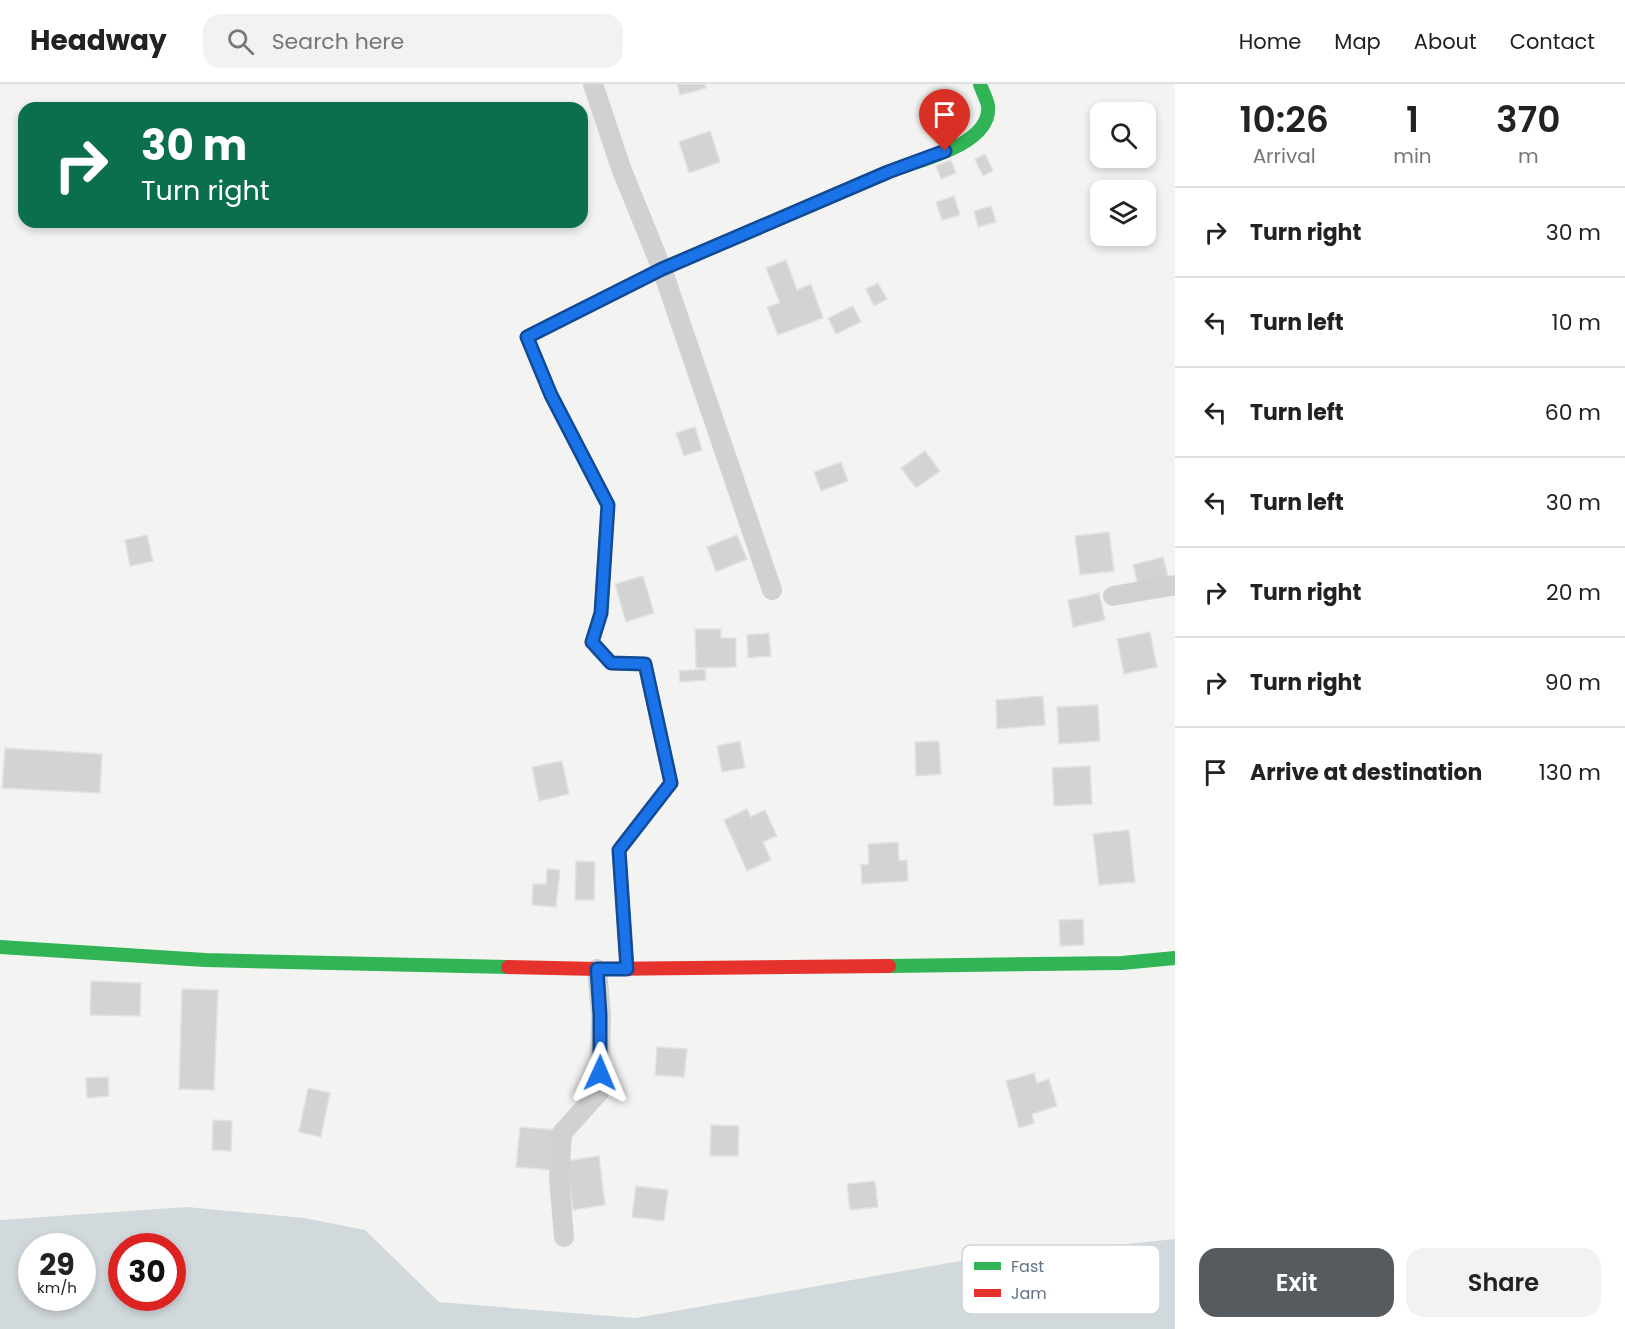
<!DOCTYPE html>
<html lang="en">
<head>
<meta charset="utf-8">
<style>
	:root { --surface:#fff; --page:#f2f2f2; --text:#222; --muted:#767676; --line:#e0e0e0; --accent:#555b5f }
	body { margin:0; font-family:Poppins,sans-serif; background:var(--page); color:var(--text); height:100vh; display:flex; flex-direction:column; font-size:22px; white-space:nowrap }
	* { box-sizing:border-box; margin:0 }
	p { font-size:20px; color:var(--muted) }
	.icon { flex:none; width:33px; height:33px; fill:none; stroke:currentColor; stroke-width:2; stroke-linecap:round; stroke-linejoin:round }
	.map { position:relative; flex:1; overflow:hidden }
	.panel { display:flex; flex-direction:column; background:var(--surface); width:450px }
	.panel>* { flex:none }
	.guide { position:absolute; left:18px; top:18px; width:570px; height:126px; border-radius:18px; box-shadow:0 3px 9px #0003; background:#0b6e4f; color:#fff; overflow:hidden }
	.fabs { position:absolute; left:1090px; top:18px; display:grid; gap:12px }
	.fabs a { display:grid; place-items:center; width:66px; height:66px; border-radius:12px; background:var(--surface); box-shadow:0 3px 9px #0003; font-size:30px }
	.speed { position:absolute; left:18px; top:1149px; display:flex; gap:12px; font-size:30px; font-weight:700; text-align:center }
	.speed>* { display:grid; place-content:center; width:78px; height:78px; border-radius:50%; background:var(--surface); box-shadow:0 3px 9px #0003; line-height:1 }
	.speed small { font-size:15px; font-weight:400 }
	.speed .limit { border:9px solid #d22; background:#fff; color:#111 }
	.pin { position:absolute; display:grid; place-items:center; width:51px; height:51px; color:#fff; margin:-62px -26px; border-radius:50% 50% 50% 0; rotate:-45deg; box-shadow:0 0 6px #0007 }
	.pin .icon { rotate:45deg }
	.me { position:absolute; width:66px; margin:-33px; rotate:1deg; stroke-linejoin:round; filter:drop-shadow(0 0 4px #0008) }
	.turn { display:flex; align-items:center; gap:21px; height:126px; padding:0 24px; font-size:27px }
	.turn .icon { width:78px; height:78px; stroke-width:2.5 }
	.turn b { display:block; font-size:42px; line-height:51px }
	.eta { display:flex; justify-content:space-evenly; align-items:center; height:102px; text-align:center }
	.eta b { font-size:36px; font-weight:600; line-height:42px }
	.button { display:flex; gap:12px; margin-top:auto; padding:12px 24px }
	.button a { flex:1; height:69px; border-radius:18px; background:var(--accent); color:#fff; font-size:24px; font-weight:600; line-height:69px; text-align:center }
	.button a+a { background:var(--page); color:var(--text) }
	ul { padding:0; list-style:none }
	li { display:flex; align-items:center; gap:18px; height:90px; padding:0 24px; border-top:2px solid var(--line) }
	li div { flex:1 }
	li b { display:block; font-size:22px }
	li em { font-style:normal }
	header { display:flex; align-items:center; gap:36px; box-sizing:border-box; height:84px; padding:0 30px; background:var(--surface); border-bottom:2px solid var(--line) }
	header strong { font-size:28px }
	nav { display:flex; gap:33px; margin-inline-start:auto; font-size:21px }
	.search { width:420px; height:54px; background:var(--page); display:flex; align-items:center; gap:15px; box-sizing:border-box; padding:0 21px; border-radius:18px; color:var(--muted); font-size:22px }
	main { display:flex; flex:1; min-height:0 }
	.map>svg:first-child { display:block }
	.water { fill:#d2d9dc; fill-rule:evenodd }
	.building { fill:#d2d4d3; stroke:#e2e3e1; stroke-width:1.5 }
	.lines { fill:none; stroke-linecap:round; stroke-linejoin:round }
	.street { stroke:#d0d1d2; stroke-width:20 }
	.fast { stroke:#30b455; stroke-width:14 }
	.jam { stroke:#e5322d; stroke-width:14 }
	.route-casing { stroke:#114b97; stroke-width:15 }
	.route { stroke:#1a73e8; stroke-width:10 }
	.key { fill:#fff; stroke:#cfd5da; stroke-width:1.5 }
	.key-label { font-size:16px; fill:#607284 }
</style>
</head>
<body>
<header>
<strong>Headway</strong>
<div class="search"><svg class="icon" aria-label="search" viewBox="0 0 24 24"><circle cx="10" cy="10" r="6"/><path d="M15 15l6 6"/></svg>Search here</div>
<nav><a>Home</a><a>Map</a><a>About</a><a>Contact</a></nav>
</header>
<main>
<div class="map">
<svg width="1175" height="1245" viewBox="0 0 1175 1245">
	<rect width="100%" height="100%" fill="#f3f4f1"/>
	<path class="water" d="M187,1123l117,11 61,12 74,72 196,16 325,-57 215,-22v90h-1175v-109zM32,1162h50v52h-50zM122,1162h50v52h-50z"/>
	<g class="building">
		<path d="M677,0h28l1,4 -26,7z"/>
		<path d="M710,47l10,31 -31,11 -10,-31z"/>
		<path d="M985,70l8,17 -10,5 -8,-17z"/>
		<path d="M951,76l5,13 -15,6 -5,-13z"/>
		<path d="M954,112l6,19 -18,5 -6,-18z"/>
		<path d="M991,122l5,16 -18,5 -4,-16z"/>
		<path d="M786,176l11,30 14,-6 12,34 -45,17 -11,-28 13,-4 -14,-35z"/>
		<path d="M878,199l9,16 -13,7 -8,-17z"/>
		<path d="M853,222l8,16 -25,12 -8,-16z"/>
		<path d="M695,343l7,23 -18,6 -8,-23z"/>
		<path d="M925,367l15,20 -24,17 -15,-20z"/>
		<path d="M841,378l7,19 -27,10 -7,-19z"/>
		<path d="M1109,448l5,39 -34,4 -5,-39z"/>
		<path d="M147,451l6,26 -23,5 -5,-26z"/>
		<path d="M737,451l10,24 -31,13 -9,-25z"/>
		<path d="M1163,473l6,23 -30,9 -6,-24z"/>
		<path d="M643,492l11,37 -28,9 -11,-38z"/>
		<path d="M1099,509l6,27 -32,7 -5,-27z"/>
		<path d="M695,545h26v9h15v29l-40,1z"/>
		<path d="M1150,548l7,35 -33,7 -7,-35z"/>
		<path d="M769,549l2,23 -23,2 -1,-23z"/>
		<path d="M705,585l1,11 -26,2 -1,-11z"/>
		<path d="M1043,612l2,29 -48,4 -1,-29z"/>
		<path d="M1098,621l2,36 -41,3 -2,-37z"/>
		<path d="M740,657l5,27 -23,4 -5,-26z"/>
		<path d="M939,657l2,33 -25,2 -1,-34z"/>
		<path d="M5,664l97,6 -2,39 -98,-5z"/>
		<path d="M562,677l7,33 -30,7 -7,-34z"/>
		<path d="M1090,682l2,38 -38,2 -2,-38z"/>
		<path d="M747,725l4,8 14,-7 12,26 -14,6 8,18 -24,11 -23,-51z"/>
		<path d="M1129,746l6,52 -36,3 -6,-51z"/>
		<path d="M898,758l1,19 8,-1 1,21 -46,3 -1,-19 8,-1 -1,-20z"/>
		<path d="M576,777l19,1 -1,38h-19z"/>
		<path d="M547,785l13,1 -4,37 -24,-2 1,-21h13z"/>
		<path d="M1083,835l1,26 -24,1 -1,-26z"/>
		<path d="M91,897l50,2 -1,33 -50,-1z"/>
		<path d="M182,905l36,1 -4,100 -35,-1z"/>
		<path d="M657,963l30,2 -3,28 -29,-2z"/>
		<path d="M1034,989l3,10 12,-4 8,27 -25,8 2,9 -15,5 -13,-47z"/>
		<path d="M108,993l1,19 -22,2 -1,-20z"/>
		<path d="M308,1004l22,5 -9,44 -22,-5z"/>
		<path d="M213,1036l19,1 -1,30 -19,-1z"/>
		<path d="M711,1041l28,1 -1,30h-28z"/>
		<path d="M520,1043l35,3 -4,40 -35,-3z"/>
		<path d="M599,1072l6,49 -32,5 -7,-49z"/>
		<path d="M875,1097l3,26 -28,3 -3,-26z"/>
		<path d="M636,1102l32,4 -4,31 -32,-4z"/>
	</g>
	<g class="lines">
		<g class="street">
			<path d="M593,0l28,84 41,101 110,321"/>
			<path d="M1113,512l62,-11"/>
			<path d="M564,1153l-5,-59 3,-45 37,-41 2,-77 -4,-46"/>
		</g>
		<g class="fast">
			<path d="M893,86c28,-10 99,-26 95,-64 -1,-7 -6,-15 -8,-22"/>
			<path d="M550,241l-23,12 24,58 57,110 -7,108 -9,29 19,21 34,1 6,28"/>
			<path d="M0,863l205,13 303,7"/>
			<path d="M889,882l233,-3 53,-5"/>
		</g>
		<g class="jam">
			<path d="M550,241l112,-56 231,-99"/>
			<path d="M508,883l89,2 292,-3"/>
			<path d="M627,885l-8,-119 52,-67 -20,-91"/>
		</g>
	</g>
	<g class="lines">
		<g class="route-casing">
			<path id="route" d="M600,989v-58l-3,-46h30l-8,-119 52,-67 -26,-119 -34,-1 -19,-21 9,-29 7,-108 -57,-110 -24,-58 135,-68 226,-97 57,-21"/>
		</g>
		<use href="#route" class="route"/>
	</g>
	<rect x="962" y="1161" width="198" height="69" rx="9" class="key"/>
	<rect x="974" y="1178" width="27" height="8" fill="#30b455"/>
	<rect x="974" y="1205" width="27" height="8" fill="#e5322d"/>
	<g class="key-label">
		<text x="1011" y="1188">Fast</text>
		<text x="1011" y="1215">Jam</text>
	</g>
</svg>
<div class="fabs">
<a><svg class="icon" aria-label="search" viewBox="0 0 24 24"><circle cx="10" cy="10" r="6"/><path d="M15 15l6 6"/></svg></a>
<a><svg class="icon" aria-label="layers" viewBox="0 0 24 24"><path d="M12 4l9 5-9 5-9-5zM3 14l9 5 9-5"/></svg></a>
</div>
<div class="speed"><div>29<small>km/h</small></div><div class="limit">30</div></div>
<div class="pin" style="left:945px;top:67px;background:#d93025"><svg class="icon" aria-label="arrive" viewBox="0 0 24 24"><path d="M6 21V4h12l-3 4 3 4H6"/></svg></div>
<svg class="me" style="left:600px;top:989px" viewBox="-20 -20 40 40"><path d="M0-17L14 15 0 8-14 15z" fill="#1a73e8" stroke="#fff" stroke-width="4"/></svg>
<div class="guide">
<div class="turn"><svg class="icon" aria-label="right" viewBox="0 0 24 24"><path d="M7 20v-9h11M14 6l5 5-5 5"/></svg><div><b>30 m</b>Turn right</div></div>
</div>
</div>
<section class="panel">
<div class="eta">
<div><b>10:26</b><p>Arrival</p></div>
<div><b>1</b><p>min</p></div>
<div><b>370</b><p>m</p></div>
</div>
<ul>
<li><svg class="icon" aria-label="right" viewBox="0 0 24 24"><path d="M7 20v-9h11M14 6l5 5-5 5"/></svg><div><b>Turn right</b></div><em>30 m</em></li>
<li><svg class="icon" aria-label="left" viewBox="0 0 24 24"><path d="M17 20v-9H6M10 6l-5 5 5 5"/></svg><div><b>Turn left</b></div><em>10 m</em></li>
<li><svg class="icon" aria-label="left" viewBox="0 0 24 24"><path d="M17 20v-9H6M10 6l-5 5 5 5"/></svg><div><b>Turn left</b></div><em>60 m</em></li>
<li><svg class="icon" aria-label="left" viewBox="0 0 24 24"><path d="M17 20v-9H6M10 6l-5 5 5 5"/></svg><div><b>Turn left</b></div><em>30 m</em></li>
<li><svg class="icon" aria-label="right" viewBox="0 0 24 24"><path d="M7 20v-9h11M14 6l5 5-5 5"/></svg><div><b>Turn right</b></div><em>20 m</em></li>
<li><svg class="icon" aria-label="right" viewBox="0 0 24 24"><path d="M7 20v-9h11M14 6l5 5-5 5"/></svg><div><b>Turn right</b></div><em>90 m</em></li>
<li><svg class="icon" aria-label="arrive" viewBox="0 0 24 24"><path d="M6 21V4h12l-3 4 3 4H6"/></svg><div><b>Arrive at destination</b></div><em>130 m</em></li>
</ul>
<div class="button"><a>Exit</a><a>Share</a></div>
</section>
</main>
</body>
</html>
